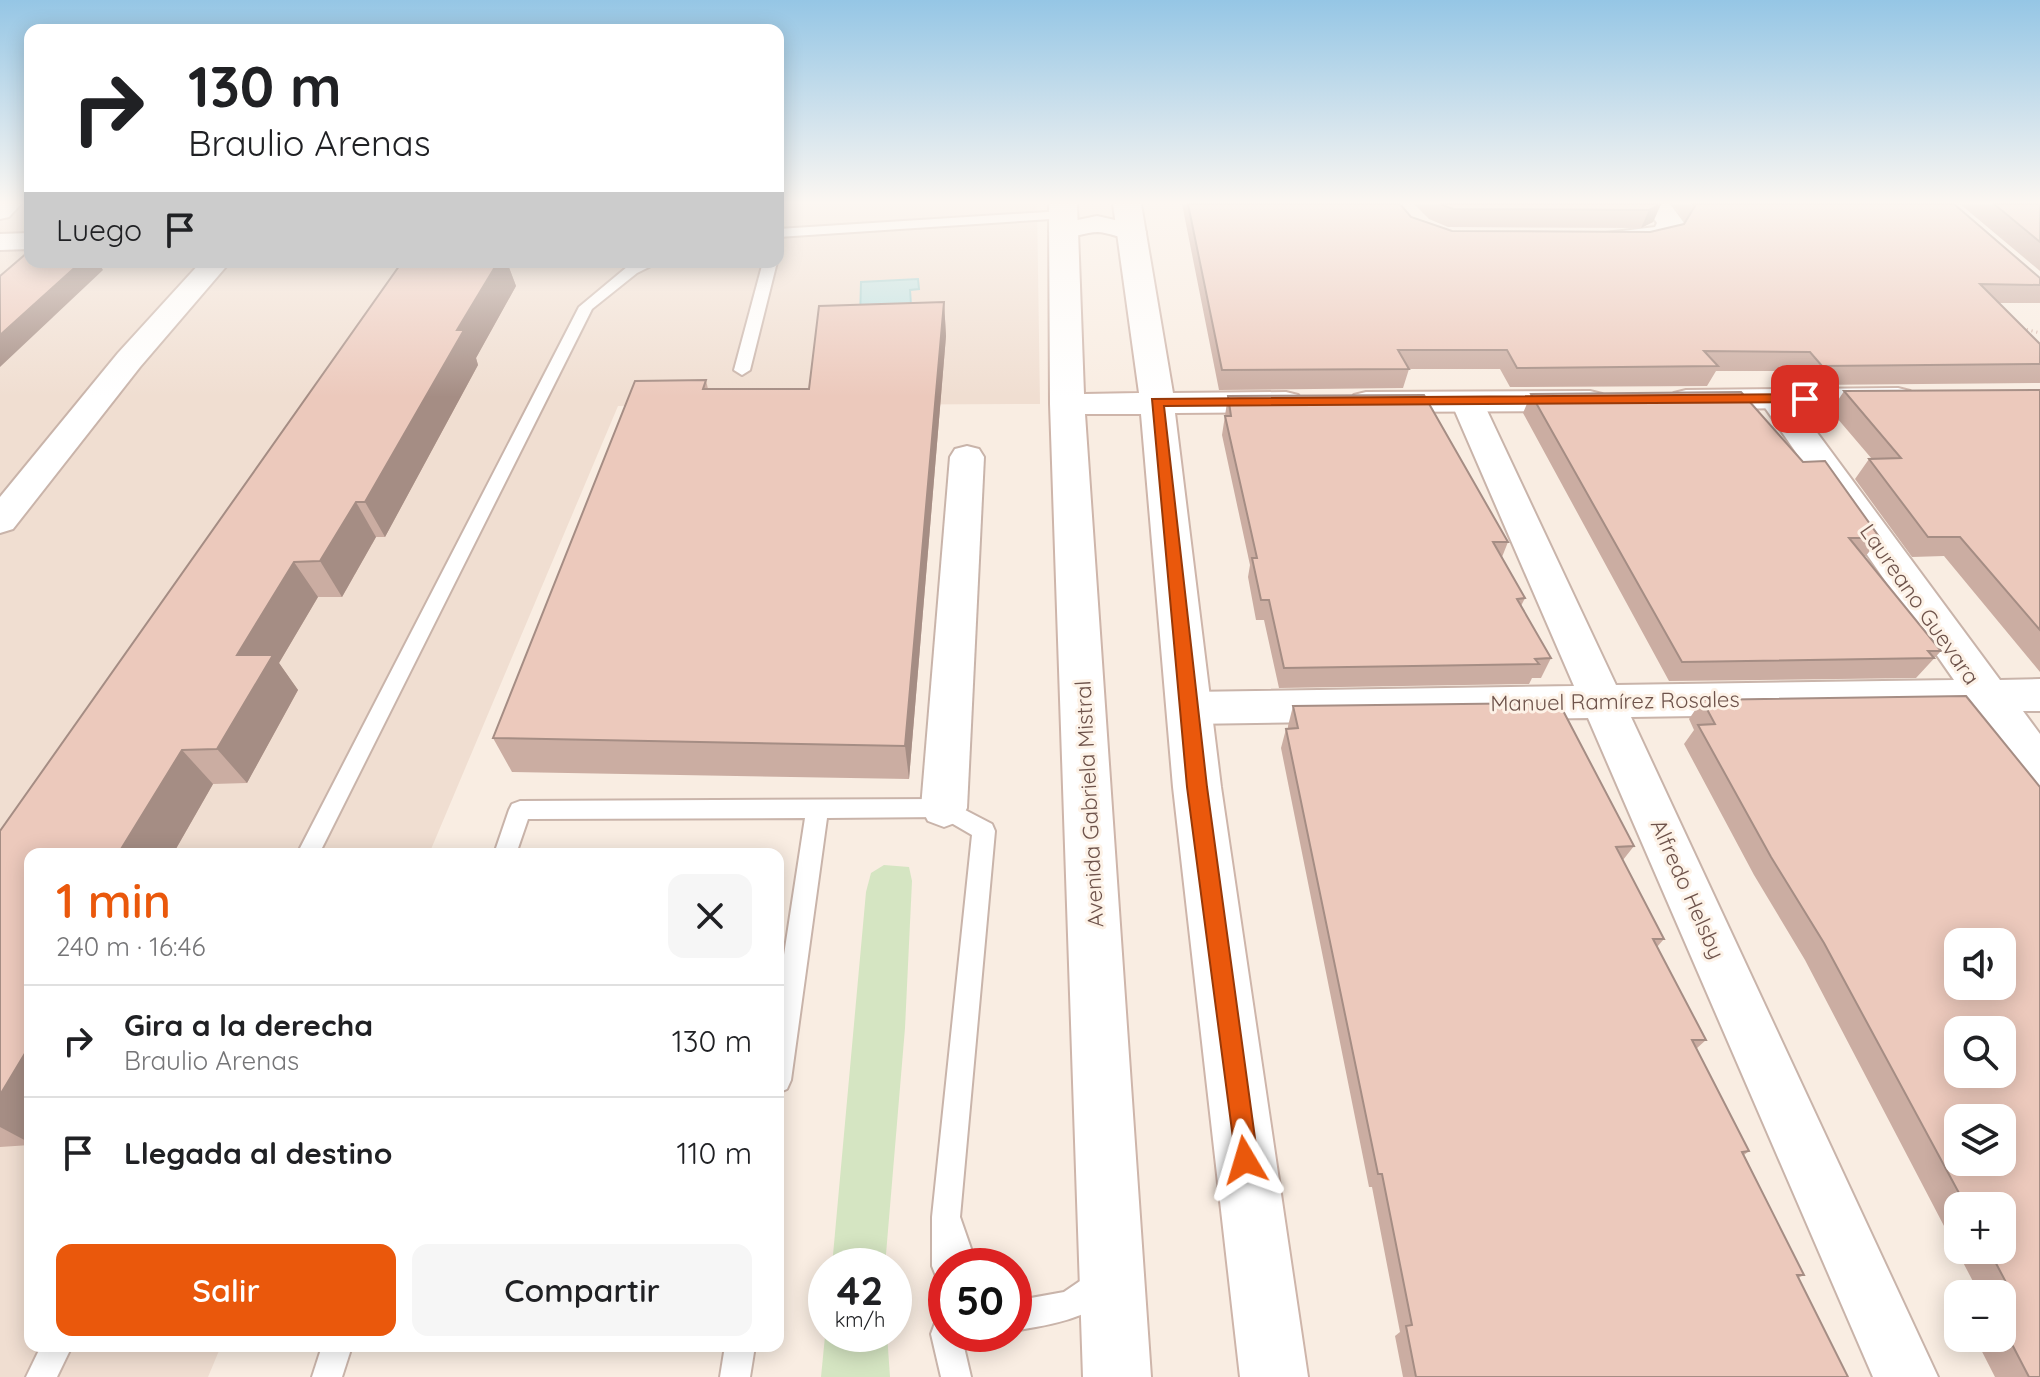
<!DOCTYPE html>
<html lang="es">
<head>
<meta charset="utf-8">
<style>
	:root { --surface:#fff; --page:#f6f6f6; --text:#202124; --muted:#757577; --line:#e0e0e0; --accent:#ea580c }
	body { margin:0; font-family:Quicksand,sans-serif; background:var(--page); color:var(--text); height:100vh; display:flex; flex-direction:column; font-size:30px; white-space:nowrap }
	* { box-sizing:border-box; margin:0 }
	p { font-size:26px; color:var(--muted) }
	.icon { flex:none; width:44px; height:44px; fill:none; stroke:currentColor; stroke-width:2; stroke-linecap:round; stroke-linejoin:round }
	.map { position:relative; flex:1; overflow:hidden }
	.side { position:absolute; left:24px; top:848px; width:760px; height:504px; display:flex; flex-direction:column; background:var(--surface); border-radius:16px; box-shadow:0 4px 20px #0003 }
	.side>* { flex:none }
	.top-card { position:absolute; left:24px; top:24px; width:760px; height:244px; border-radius:16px; box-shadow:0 4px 20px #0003; background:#fff; color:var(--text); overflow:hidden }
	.buttons { position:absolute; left:1944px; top:928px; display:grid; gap:16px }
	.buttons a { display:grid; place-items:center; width:72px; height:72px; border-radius:16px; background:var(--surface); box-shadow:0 4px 20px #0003; font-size:40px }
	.speed { position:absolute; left:808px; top:1248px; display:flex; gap:16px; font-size:40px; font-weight:700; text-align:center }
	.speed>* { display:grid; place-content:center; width:104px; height:104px; border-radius:50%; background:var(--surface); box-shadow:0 4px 20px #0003; line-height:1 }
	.speed small { font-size:20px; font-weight:400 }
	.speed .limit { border:12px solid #d22; background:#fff; color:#111 }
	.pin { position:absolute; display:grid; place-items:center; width:68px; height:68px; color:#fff; margin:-34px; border-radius:16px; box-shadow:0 4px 12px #0006 }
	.me { position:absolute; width:88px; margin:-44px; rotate:353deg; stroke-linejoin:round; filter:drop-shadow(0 0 6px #0008) }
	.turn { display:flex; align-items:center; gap:28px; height:168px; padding:0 32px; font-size:36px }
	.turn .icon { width:104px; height:104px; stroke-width:2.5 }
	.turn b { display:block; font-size:56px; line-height:68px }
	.then { display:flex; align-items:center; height:76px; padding:0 32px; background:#0003; gap:16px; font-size:30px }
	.round { display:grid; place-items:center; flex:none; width:84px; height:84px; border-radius:16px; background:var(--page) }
	.summary { display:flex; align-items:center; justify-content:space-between; height:136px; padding:0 32px }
	h1 { font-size:48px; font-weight:600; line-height:60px; color:var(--accent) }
	.action { display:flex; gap:16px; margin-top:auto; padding:16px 32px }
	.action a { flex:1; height:92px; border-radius:16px; background:var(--accent); color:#fff; font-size:32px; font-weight:600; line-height:92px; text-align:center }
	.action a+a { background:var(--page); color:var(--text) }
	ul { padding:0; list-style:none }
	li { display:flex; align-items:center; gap:24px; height:112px; padding:0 32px; border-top:2px solid var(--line) }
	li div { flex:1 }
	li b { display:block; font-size:30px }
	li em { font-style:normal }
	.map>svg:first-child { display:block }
	.residential { fill:#f0ded1 }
	.green { fill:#d5e5c2 }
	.water { fill:#b9e0e1; stroke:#a0d0d1; stroke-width:2 }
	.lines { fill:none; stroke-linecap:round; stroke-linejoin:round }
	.lane-casing { stroke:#c9b4aa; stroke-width:4 }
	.street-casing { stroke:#c9b4aa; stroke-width:4 }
	.secondary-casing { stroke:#ceb5aa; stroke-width:4 }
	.path { stroke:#d0aca0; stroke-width:3; stroke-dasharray:1 4; stroke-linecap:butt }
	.lane { fill:#fff; fill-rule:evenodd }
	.street { fill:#fff; fill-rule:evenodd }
	.secondary { fill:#fff; fill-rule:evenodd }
	.wall { fill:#cbada2; fill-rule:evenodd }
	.shaded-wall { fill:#a58d84 }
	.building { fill:#ecc9bc; stroke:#a58d84; stroke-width:2; fill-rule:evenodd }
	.route { fill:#ea580c; stroke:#983908; stroke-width:2 }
	.labels { text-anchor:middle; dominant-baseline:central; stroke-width:6; stroke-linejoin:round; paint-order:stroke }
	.street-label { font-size:22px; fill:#6e534b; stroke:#fdf2e7 }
</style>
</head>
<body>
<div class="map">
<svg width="2040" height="1377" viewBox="0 0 2040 1377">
	<rect width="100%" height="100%" fill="#f9ede2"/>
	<path class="residential" d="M0,204h30v58h748v-58h259l3,200 -422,2 -189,448h-399v492h191l-13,31h-208z"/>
	<g class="green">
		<path d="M884,865l25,2 3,14 -7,147 -20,238h-53l34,-374 5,-19z"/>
		<path d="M826,1326v8h61l3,43h-69z"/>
	</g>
	<path class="water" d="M918,279l1,10 -9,1 2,30 -52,2 1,-40z"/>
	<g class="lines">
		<g class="lane-casing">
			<g id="lane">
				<path d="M1062,211l6,4 -2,3 -288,19v-8z"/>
				<path d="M640,262h19l-22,11 -45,36 -273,545h-22l282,-547 48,-40z"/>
				<path d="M763,262h14l-27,108 -8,5 -8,-5z"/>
				<path d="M944,799l48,25 3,7 -35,386 17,49h-31v14l-10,-4 -4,-10v-49l40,-382 -31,-18 -114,1 -36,262 -4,9 -9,4v-99l27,-176 -277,1 -12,35h-22l15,-44 3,-6 8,-3z"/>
				<path d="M1102,1266l10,5 5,10c-17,39 -67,43 -103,50v-30l50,-9z"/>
				<path d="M946,1319v15h15l10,43h-30l-10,-43 4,-11z"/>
				<path d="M41,1346h31l-15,31h-31z"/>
				<path d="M322,1346h30l-10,31h-30z"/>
				<path d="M725,1346h30l-5,31h-30z"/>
			</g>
		</g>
		<g class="street-casing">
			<g id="street">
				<path d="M0,204h21l-12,13 -9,2z"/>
				<path d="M1644,204h26l14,19 -9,16 -33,8 -36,-2 -4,-6 4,-6 49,-6 2,-4z"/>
				<path d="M1097,216l45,10 4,6 -4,6c-16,4 -29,-5 -44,-6 -16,0 -29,9 -45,5l-4,-6 4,-6z"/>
				<path d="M30,233v16l-30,1v-16z"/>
				<path d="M201,262h29l-90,105 -127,162 -13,4v-36l118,-144z"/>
				<path d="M1775,389l12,3 213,288 40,-1v32h-17l17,23v52l-16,-5 -48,-69 -345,5 307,660h-65l-285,-659 -399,6 -15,-4 -6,-12 6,-12 15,-4 385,-6 -123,-284 4,-7 12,-3 12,3 4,7 133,283 338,-5 -195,-281 4,-7z"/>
				<path d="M967,446l12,3 5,8 -17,351 -7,13 -16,6 -16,-6 -7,-13 29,-351 5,-8z"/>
			</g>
		</g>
		<g class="secondary-casing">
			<g id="secondary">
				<path d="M1049,204h28l7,190 55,-1 -26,-189h28l32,189 113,-1 12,3 5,7 -5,7 -12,3 -111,1 46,374 87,590h-68l-67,-590 -32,-373h-56l66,963h-68l-33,-973z"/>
				<path d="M1898,388l12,3 5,7 -5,7 -224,5 -12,-3 -5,-7 5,-7 12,-3z"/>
				<path d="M1590,391l12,3 5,7 -5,7 -12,3 -224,1 -12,-3 -5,-7 5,-7 12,-3z"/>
			</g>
		</g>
		<path class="path" d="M2017,327l23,6"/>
		<use href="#lane" class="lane"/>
		<use href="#street" class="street"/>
		<use href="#secondary" class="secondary"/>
	</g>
	<g class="wall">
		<path d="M1182,204h218l11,13 41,14 198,1 34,-8 1,-2 -12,-18h281l86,74v25h-41l41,41v39l-230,2 -11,-14h-83l-9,15 -197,1 -10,-18h-91l-6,19 -184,2z"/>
		<path d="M1414,204h247l-8,18 -12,6 -193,-1 -19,-8z"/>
		<path d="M1960,204h80v67z"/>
		<path d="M402,262h105l9,24 -40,72 2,7 -93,172h-9l-34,60h-24l-39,66 19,27 -51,93 -34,1 -40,70h-143v291l-30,2v-316z"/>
		<path d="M944,302l2,34 -37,443 -397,-7 -19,-34 213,-358 2,9h101z"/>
		<path d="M2040,390v282l-96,-116 -32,1 -57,-78 14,-20h3l-41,-48 13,-20z"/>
		<path d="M1531,394l272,68 77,76 -15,19 76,94 -25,27 -247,3 -146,-268z"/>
		<path d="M1228,396l280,146 -6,15 23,41 -4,8 30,52 -10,20h-9l-3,6 -250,4 -15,-68h-8l-8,-43 2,-12 -28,-130z"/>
		<path d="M1966,696l74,681h-45l-20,-39h27v-44h-31l7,-3 -173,-331 -51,-85 -70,-131 10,-14 -5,-11 13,-19zM1958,1206h44v44h-44z"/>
		<path d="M1293,706l341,140 -11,14 41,79 -7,8 49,93 -10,9 53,102 -5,4 60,120 -6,3 50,99h-445l-8,-41 5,-4 -28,-145h-3l-88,-439 5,-19h2v-3z"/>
	</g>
	<g class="shaded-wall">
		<path d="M1661,204l-8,18 -12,6 8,-18z"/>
		<path d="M81,262h17l5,8 -103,97v-32z"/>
		<path d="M498,262h9l9,24 -40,72 2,7 -93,172 -20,-35 92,-172z"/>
		<path d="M944,302l2,34 -37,443 -4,-33z"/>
		<path d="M356,502l20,35 -34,60 -22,-36z"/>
		<path d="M294,562l24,35 -39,66 19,27 -51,93 -30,-34 20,-94z"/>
		<path d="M182,750l31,34 -40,70h-55z"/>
		<path d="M30,1045v98l-30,-16v-32z"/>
	</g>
	<g class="building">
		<path d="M1188,204h212l11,13 41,14 198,1 34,-8 11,-18 -2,-2h261l86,74v7l-60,-1 60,60v20l-218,2 -12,-14 -106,-1 14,15 -201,2 -10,-18h-109l11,19 -187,1z"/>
		<path d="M1440,204h221l-12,6 -196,-1z"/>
		<path d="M1994,204h46v38z"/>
		<path d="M28,252h2v10h51l-81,73v-59z"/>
		<path d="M402,262h96l-41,68h7l-99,172h-9l-36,59 -26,1 -57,93h36l-56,94 -35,1 -64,104h-88v191l-30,50v-264z"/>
		<path d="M944,302l-39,444 -412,-8 142,-357 71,-1 -3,9h106l10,-83z"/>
		<path d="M2040,390v240l-80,-93h-32l-59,-78 32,-1 -57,-67z"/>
		<path d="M1741,392l62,70 22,-1 55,77h-31l92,113h-13l6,7 -252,4 -151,-268z"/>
		<path d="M1424,395l84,147h-15l32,56 -8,1 34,59 -16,1 4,5 -255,4 -15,-68h-8l-9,-42h5l-32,-142h6l-3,-20z"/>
		<path d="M1966,696l74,91v590h-11l-27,-52v-31h-16l-3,-5 26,-1 -20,-38h13v-44h-36l-142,-263 -53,-86 -73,-132 17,-1 -13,-24zM1958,942h44v44h-44zM1958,1030h44v44h-44zM1958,1118h44v44h-44z"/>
		<path d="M1559,703l75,143 -18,1 48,92h-11l53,101h-14l57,111 -7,1 62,123h-7l51,102h-432l-10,-51 6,-1 -30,-151h-4l-92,-445 12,-1 -5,-22z"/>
	</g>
	<linearGradient id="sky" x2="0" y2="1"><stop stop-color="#95c6e5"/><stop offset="0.51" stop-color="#fcf7f2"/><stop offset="1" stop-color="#fcf7f2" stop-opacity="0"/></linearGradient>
	<rect width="2040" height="397" fill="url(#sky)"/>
	<path class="route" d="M1805,394l5,2v6l-646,4 43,381 51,373 -4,9 -9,3 -8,-3 -50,-382 -35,-388z"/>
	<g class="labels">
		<g class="street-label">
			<text transform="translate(1920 604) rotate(55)">Laureano Guevara</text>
			<text transform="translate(1615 701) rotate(-1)">Manuel Ramírez Rosales</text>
			<text transform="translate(1089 804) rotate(-93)">Avenida Gabriela Mistral</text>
			<text transform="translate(1688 889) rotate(66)">Alfredo Helsby</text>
		</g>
	</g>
</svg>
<div class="buttons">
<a><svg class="icon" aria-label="sound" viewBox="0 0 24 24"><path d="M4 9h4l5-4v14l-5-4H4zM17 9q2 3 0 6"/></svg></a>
<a><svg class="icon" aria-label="search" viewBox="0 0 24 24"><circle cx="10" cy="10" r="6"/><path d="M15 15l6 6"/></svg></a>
<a><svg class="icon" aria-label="layers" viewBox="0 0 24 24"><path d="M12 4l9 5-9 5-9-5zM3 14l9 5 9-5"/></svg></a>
<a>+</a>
<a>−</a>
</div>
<div class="speed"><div>42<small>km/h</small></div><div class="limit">50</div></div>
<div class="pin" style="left:1805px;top:399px;background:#d93025"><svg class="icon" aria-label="arrive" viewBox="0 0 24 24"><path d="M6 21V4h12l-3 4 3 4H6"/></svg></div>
<svg class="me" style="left:1245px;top:1160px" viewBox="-20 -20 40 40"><path d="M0-17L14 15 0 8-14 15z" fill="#ea580c" stroke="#fff" stroke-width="4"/></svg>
<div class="top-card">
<div class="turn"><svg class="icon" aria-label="right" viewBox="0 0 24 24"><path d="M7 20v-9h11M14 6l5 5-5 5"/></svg><div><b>130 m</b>Braulio Arenas</div></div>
<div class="then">Luego<svg class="icon" aria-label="arrive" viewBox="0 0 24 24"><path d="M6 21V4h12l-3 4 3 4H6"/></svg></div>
</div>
<section class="side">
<div class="summary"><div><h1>1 min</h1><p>240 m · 16:46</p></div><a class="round"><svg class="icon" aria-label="close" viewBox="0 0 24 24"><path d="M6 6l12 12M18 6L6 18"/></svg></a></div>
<ul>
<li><svg class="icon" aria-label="right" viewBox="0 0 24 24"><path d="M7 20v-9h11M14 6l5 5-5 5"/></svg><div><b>Gira a la derecha</b><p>Braulio Arenas</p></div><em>130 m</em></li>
<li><svg class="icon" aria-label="arrive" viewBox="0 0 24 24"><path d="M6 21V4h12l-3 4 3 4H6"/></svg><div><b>Llegada al destino</b></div><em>110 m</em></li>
</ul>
<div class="action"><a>Salir</a><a>Compartir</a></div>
</section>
</div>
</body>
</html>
